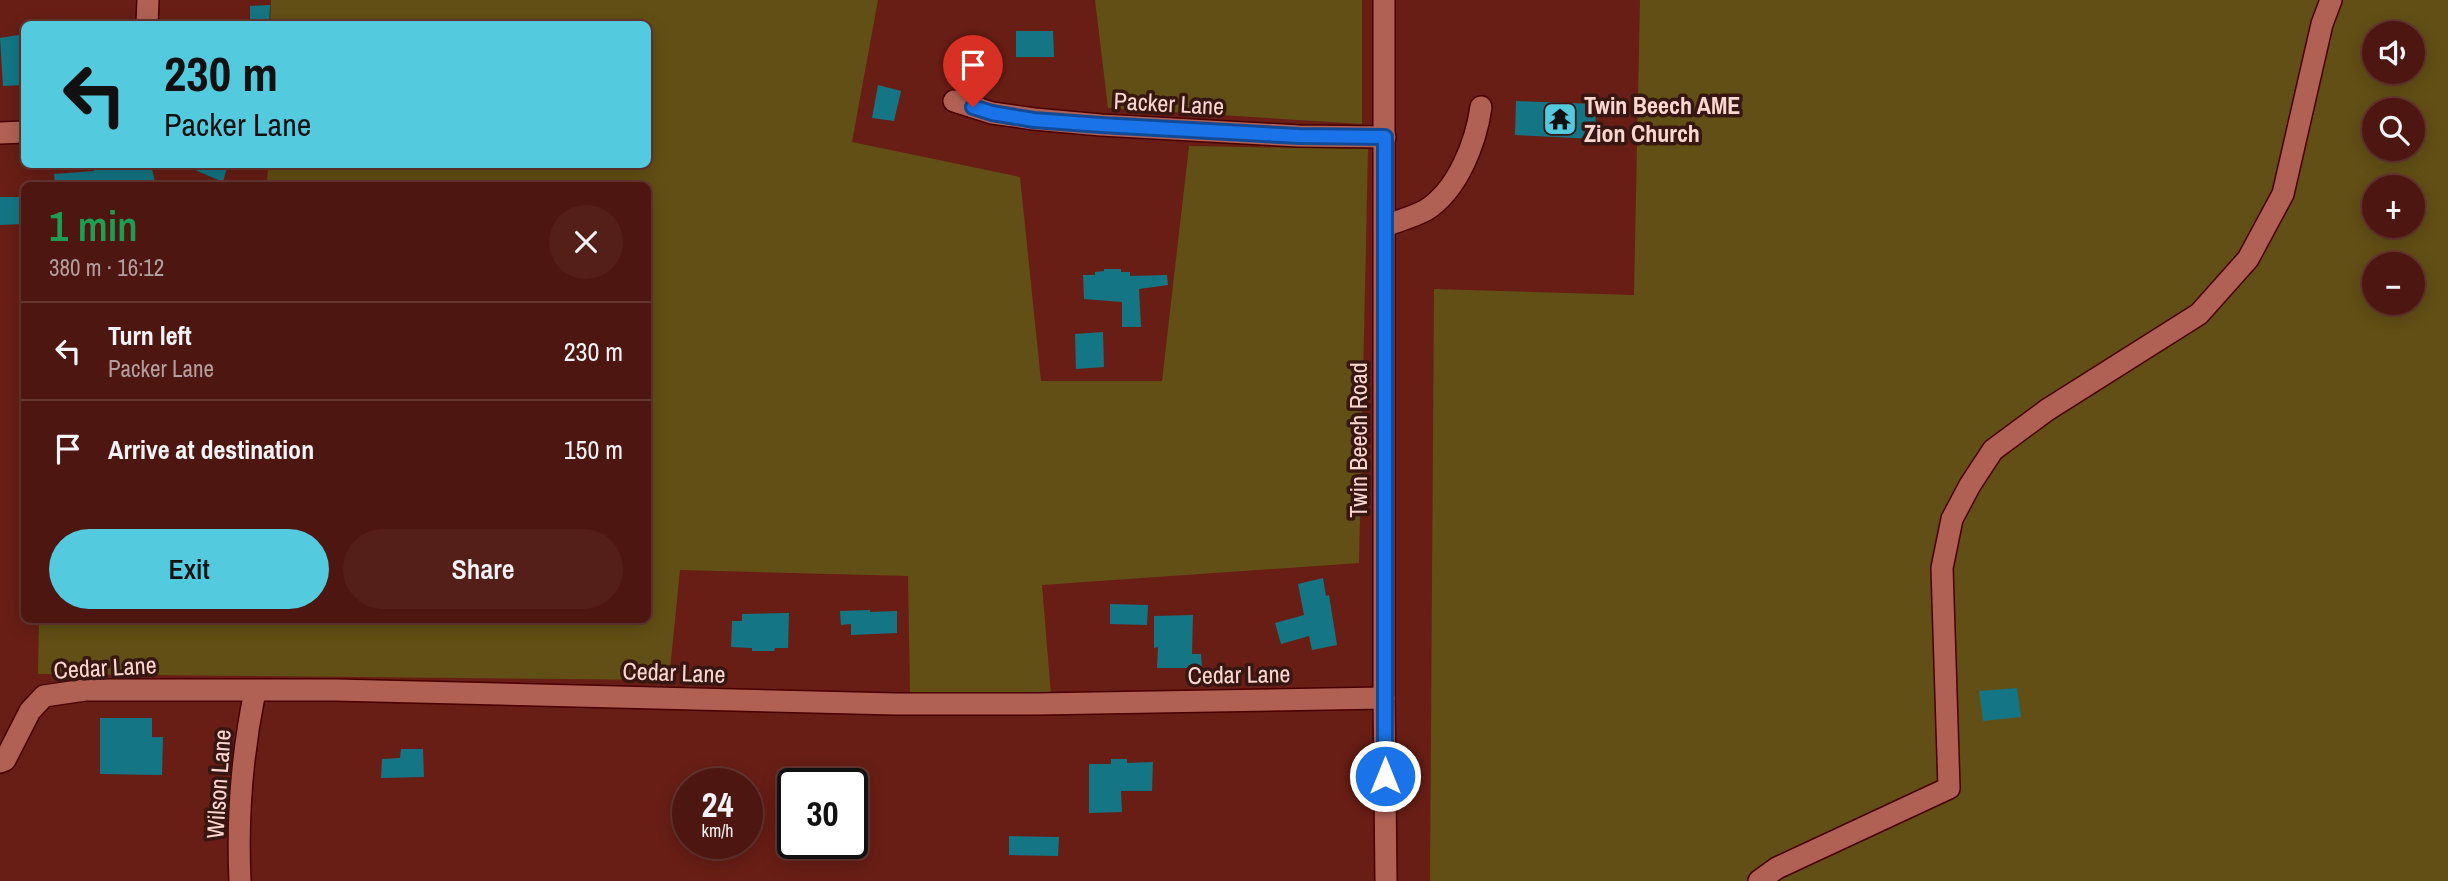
<!DOCTYPE html>
<html lang="en">
<head>
<meta charset="utf-8">
<style>
	:root { --surface:#4e1610; --page:#551f19; --text:#f1f3f6; --muted:#b39f9f; --line:#653530; --accent:#54cade }
	body { margin:0; font-family:"Archivo Narrow",sans-serif; background:var(--page); color:var(--text); height:100vh; display:flex; flex-direction:column; font-size:26px; white-space:nowrap }
	* { box-sizing:border-box; margin:0 }
	p { font-size:23px; color:var(--muted) }
	.icon { flex:none; width:38px; height:38px; fill:none; stroke:currentColor; stroke-width:2; stroke-linecap:round; stroke-linejoin:round }
	.map { position:relative; flex:1; overflow:hidden }
	.panel { position:absolute; left:21px; top:182px; width:630px; height:441px; display:flex; flex-direction:column; background:var(--surface); border-radius:10px; box-shadow:0 4px 18px #0003,0 0 0 2px var(--line) }
	.panel>* { flex:none }
	.hud { position:absolute; left:21px; top:21px; width:630px; height:147px; border-radius:10px; box-shadow:0 4px 18px #0003,0 0 0 2px var(--line); background:#54cade; color:#111; overflow:hidden }
	.controls { position:absolute; left:2362px; top:21px; display:grid; gap:14px }
	.controls a { display:grid; place-items:center; width:63px; height:63px; border-radius:50%; background:var(--surface); box-shadow:0 4px 18px #0003,0 0 0 2px var(--line); font-size:35px }
	.speed { position:absolute; left:672px; top:768px; display:flex; gap:14px; font-size:35px; font-weight:700; text-align:center }
	.speed>* { display:grid; place-content:center; width:91px; height:91px; border-radius:50%; background:var(--surface); box-shadow:0 4px 18px #0003,0 0 0 2px var(--line); line-height:1 }
	.speed small { font-size:18px; font-weight:400 }
	.speed .limit { border:4px solid #111; border-radius:10px; background:#fff; color:#111 }
	.pin { position:absolute; display:grid; place-items:center; width:60px; height:60px; color:#fff; margin:-72px -30px; border-radius:50% 50% 50% 0; rotate:-45deg; box-shadow:0 0 7px #0007 }
	.pin .icon { rotate:45deg }
	.me { position:absolute; width:77px; margin:-38px; rotate:0deg; stroke-linejoin:round; filter:drop-shadow(0 0 5px #0008) }
	.turn { display:flex; align-items:center; gap:24px; height:147px; padding:0 28px; font-size:32px }
	.turn .icon { width:91px; height:91px; stroke-width:2.5 }
	.turn b { display:block; font-size:49px; line-height:60px }
	.round { display:grid; place-items:center; flex:none; width:74px; height:74px; border-radius:37px; background:var(--page) }
	.headline { display:flex; align-items:center; justify-content:space-between; height:119px; padding:0 28px }
	h1 { font-size:42px; font-weight:600; line-height:52px; color:#1e9e55 }
	.action { display:flex; gap:14px; margin-top:auto; padding:14px 28px }
	.action a { flex:1; height:80px; border-radius:42px; background:var(--accent); color:#111; font-size:28px; font-weight:600; line-height:80px; text-align:center }
	.action a+a { background:var(--page); color:var(--text) }
	ul { padding:0; list-style:none }
	li { display:flex; align-items:center; gap:21px; height:98px; padding:0 28px; border-top:2px solid var(--line) }
	li div { flex:1 }
	li b { display:block; font-size:26px }
	li em { font-style:normal }
	.map>svg:first-child { display:block }
	.green { fill:#624f15; fill-rule:evenodd }
	.water { fill:#6982d8 }
	.building { fill:#147684 }
	.lines { fill:none; stroke-linecap:round; stroke-linejoin:round }
	.minor-casing { stroke:#490000; stroke-width:24 }
	.minor { stroke:#b16154; stroke-width:21 }
	.route-casing { stroke:#114b97; stroke-width:18 }
	.route { stroke:#1a73e8; stroke-width:12 }
	.labels { text-anchor:middle; dominant-baseline:central; stroke-width:7; stroke-linejoin:round; paint-order:stroke }
	.street-label { font-size:24px; fill:#fcd7d0; stroke:#381712 }
	.poi-label { font-size:24px; font-weight:bold; fill:#fcd7d0; stroke:#381712; text-anchor:start }
</style>
</head>
<body>
<div class="map">
<svg width="2448" height="881" viewBox="0 0 2448 881">
	<rect width="100%" height="100%" fill="#681e15"/>
	<g class="green">
		<path d="M271,0h607l-26,142 168,35 21,204h121l27,-235 179,3 -9,414 -317,22 9,110h-141l-2,-119 -228,-6 -11,110 -631,-6 1,-54h609v-434l-381,-1 1,-20 380,-1v-140h-378z"/>
		<path d="M1095,0h267v124l-254,-16z"/>
		<path d="M1640,0h808v881h-1018l4,-592 200,6zM2375,33h38v39h-38zM2375,110h38v39h-38zM2375,187h38v39h-38zM2375,264h38v39h-38z"/>
	</g>
	<path class="water" d="M691,844h29l-1,9 -5,3 -19,-3 -5,-5z"/>
	<g class="building">
		<path d="M270,5l-1,19h-19v-18z"/>
		<path d="M1016,31h37l1,26h-38z"/>
		<path d="M24,34v51l-21,1 -3,-48z"/>
		<path d="M878,85l23,6 -7,30 -22,-3z"/>
		<path d="M1516,101l80,3 -1,35 -80,-4z"/>
		<path d="M92,164h53l2,6 5,-1 4,17h-101l-1,-12 40,-3z"/>
		<path d="M181,164h47l-5,18z"/>
		<path d="M0,197h24v27l-24,1z"/>
		<path d="M1104,269h17v3h9v4l37,-1 1,10 -29,4 2,38h-19v-25l-38,-3 -1,-24h12v-3l9,-1z"/>
		<path d="M1103,332l1,35 -28,2 -1,-35z"/>
		<path d="M1323,578l3,18 3,-1 8,50 -25,5 -3,-14 -28,8 -6,-21 29,-8 -6,-31z"/>
		<path d="M1110,604l38,1 -1,20 -37,-1z"/>
		<path d="M870,610v2l27,-1v22l-46,2v-11l-10,1 -1,-14z"/>
		<path d="M789,613l-1,35h-13l-1,3h-22v-3l-21,-1 1,-26h10v-7z"/>
		<path d="M1193,615l-1,39h9l1,14h-45l1,-21 -4,1v-32z"/>
		<path d="M2017,688l4,29 -38,4 -4,-30z"/>
		<path d="M100,718h52v19h11l-1,38 -62,-1z"/>
		<path d="M401,749h22l1,28 -43,1 1,-19 18,-1z"/>
		<path d="M1111,759h16v4l26,-1 -1,29h-31l1,21 -33,1v-49h22z"/>
		<path d="M1009,836l50,1 -1,19 -49,-1z"/>
	</g>
	<g class="lines">
		<g class="minor-casing">
			<g id="minor">
				<path d="M1384,0v698l2,183"/>
				<path d="M147,24l1,-24"/>
				<path d="M954,101l38,12 42,6 67,6 198,11 86,1"/>
				<path d="M0,133l24,-1"/>
				<path d="M1385,226c13,-5 28,-9 41,-16 32,-20 50,-68 55,-103"/>
				<path d="M0,762l5,-2 25,-49 14,-15 41,-6h250l561,14h141l347,-6"/>
				<path d="M240,881c-3,-64 2,-127 15,-190"/>
				<path d="M1759,881l18,-13 172,-80 -7,-220 10,-49 18,-34 23,-35 54,-40 152,-96 49,-55 35,-65 39,-170 9,-24"/>
			</g>
		</g>
		<use href="#minor" class="minor"/>
	</g>
	<g class="lines">
		<g class="route-casing">
			<path id="route" d="M973,107l19,6 42,7 67,5 198,11 86,1v639"/>
		</g>
		<use href="#route" class="route"/>
	</g>
	<defs>
		<g id="temple-square" transform="scale(1.75)"><rect x="-9" y="-9" width="18" height="18" rx="4" fill="#54cade" stroke="#381712"/><path d="M0-6L5-2H3V0L6.5 2.5H4V6H1.5V3h-3V6H-4V2.5H-6.5L-3 0V-2H-5Z" fill="#111"/></g>
	</defs>
	<g fill-rule="evenodd">
		<use href="#temple-square" x="1560" y="119"/>
	</g>
	<g class="labels">
		<g class="street-label">
			<text transform="translate(1169 103) rotate(3)">Packer Lane</text>
			<text transform="translate(1358 440) rotate(-90)">Twin Beech Road</text>
			<text transform="translate(105 667) rotate(-3)">Cedar Lane</text>
			<text transform="translate(674 672) rotate(2)">Cedar Lane</text>
			<text transform="translate(1239 674) rotate(-1)">Cedar Lane</text>
			<text transform="translate(218 784) rotate(-86)">Wilson Lane</text>
		</g>
		<g class="poi-label">
			<text x="1584" y="105">Twin Beech AME<tspan x="1584" dy="28">Zion Church</tspan></text>
		</g>
	</g>
</svg>
<div class="controls">
<a><svg class="icon" aria-label="sound" viewBox="0 0 24 24"><path d="M4 9h4l5-4v14l-5-4H4zM17 9q2 3 0 6"/></svg></a>
<a><svg class="icon" aria-label="search" viewBox="0 0 24 24"><circle cx="10" cy="10" r="6"/><path d="M15 15l6 6"/></svg></a>
<a>+</a>
<a>−</a>
</div>
<div class="speed"><div>24<small>km/h</small></div><div class="limit">30</div></div>
<div class="pin" style="left:973px;top:107px;background:#d93025"><svg class="icon" aria-label="arrive" viewBox="0 0 24 24"><path d="M6 21V4h12l-3 4 3 4H6"/></svg></div>
<svg class="me" style="left:1385px;top:776px" viewBox="-20 -20 40 40"><circle r="17" fill="#1a73e8" stroke="#fff" stroke-width="3"/><path d="M0-11L8 9 0 5-8 9z" fill="#fff"/></svg>
<div class="hud">
<div class="turn"><svg class="icon" aria-label="left" viewBox="0 0 24 24"><path d="M17 20v-9H6M10 6l-5 5 5 5"/></svg><div><b>230 m</b>Packer Lane</div></div>
</div>
<section class="panel">
<div class="headline"><div><h1>1 min</h1><p>380 m · 16:12</p></div><a class="round"><svg class="icon" aria-label="close" viewBox="0 0 24 24"><path d="M6 6l12 12M18 6L6 18"/></svg></a></div>
<ul>
<li><svg class="icon" aria-label="left" viewBox="0 0 24 24"><path d="M17 20v-9H6M10 6l-5 5 5 5"/></svg><div><b>Turn left</b><p>Packer Lane</p></div><em>230 m</em></li>
<li><svg class="icon" aria-label="arrive" viewBox="0 0 24 24"><path d="M6 21V4h12l-3 4 3 4H6"/></svg><div><b>Arrive at destination</b></div><em>150 m</em></li>
</ul>
<div class="action"><a>Exit</a><a>Share</a></div>
</section>
</div>
</body>
</html>
